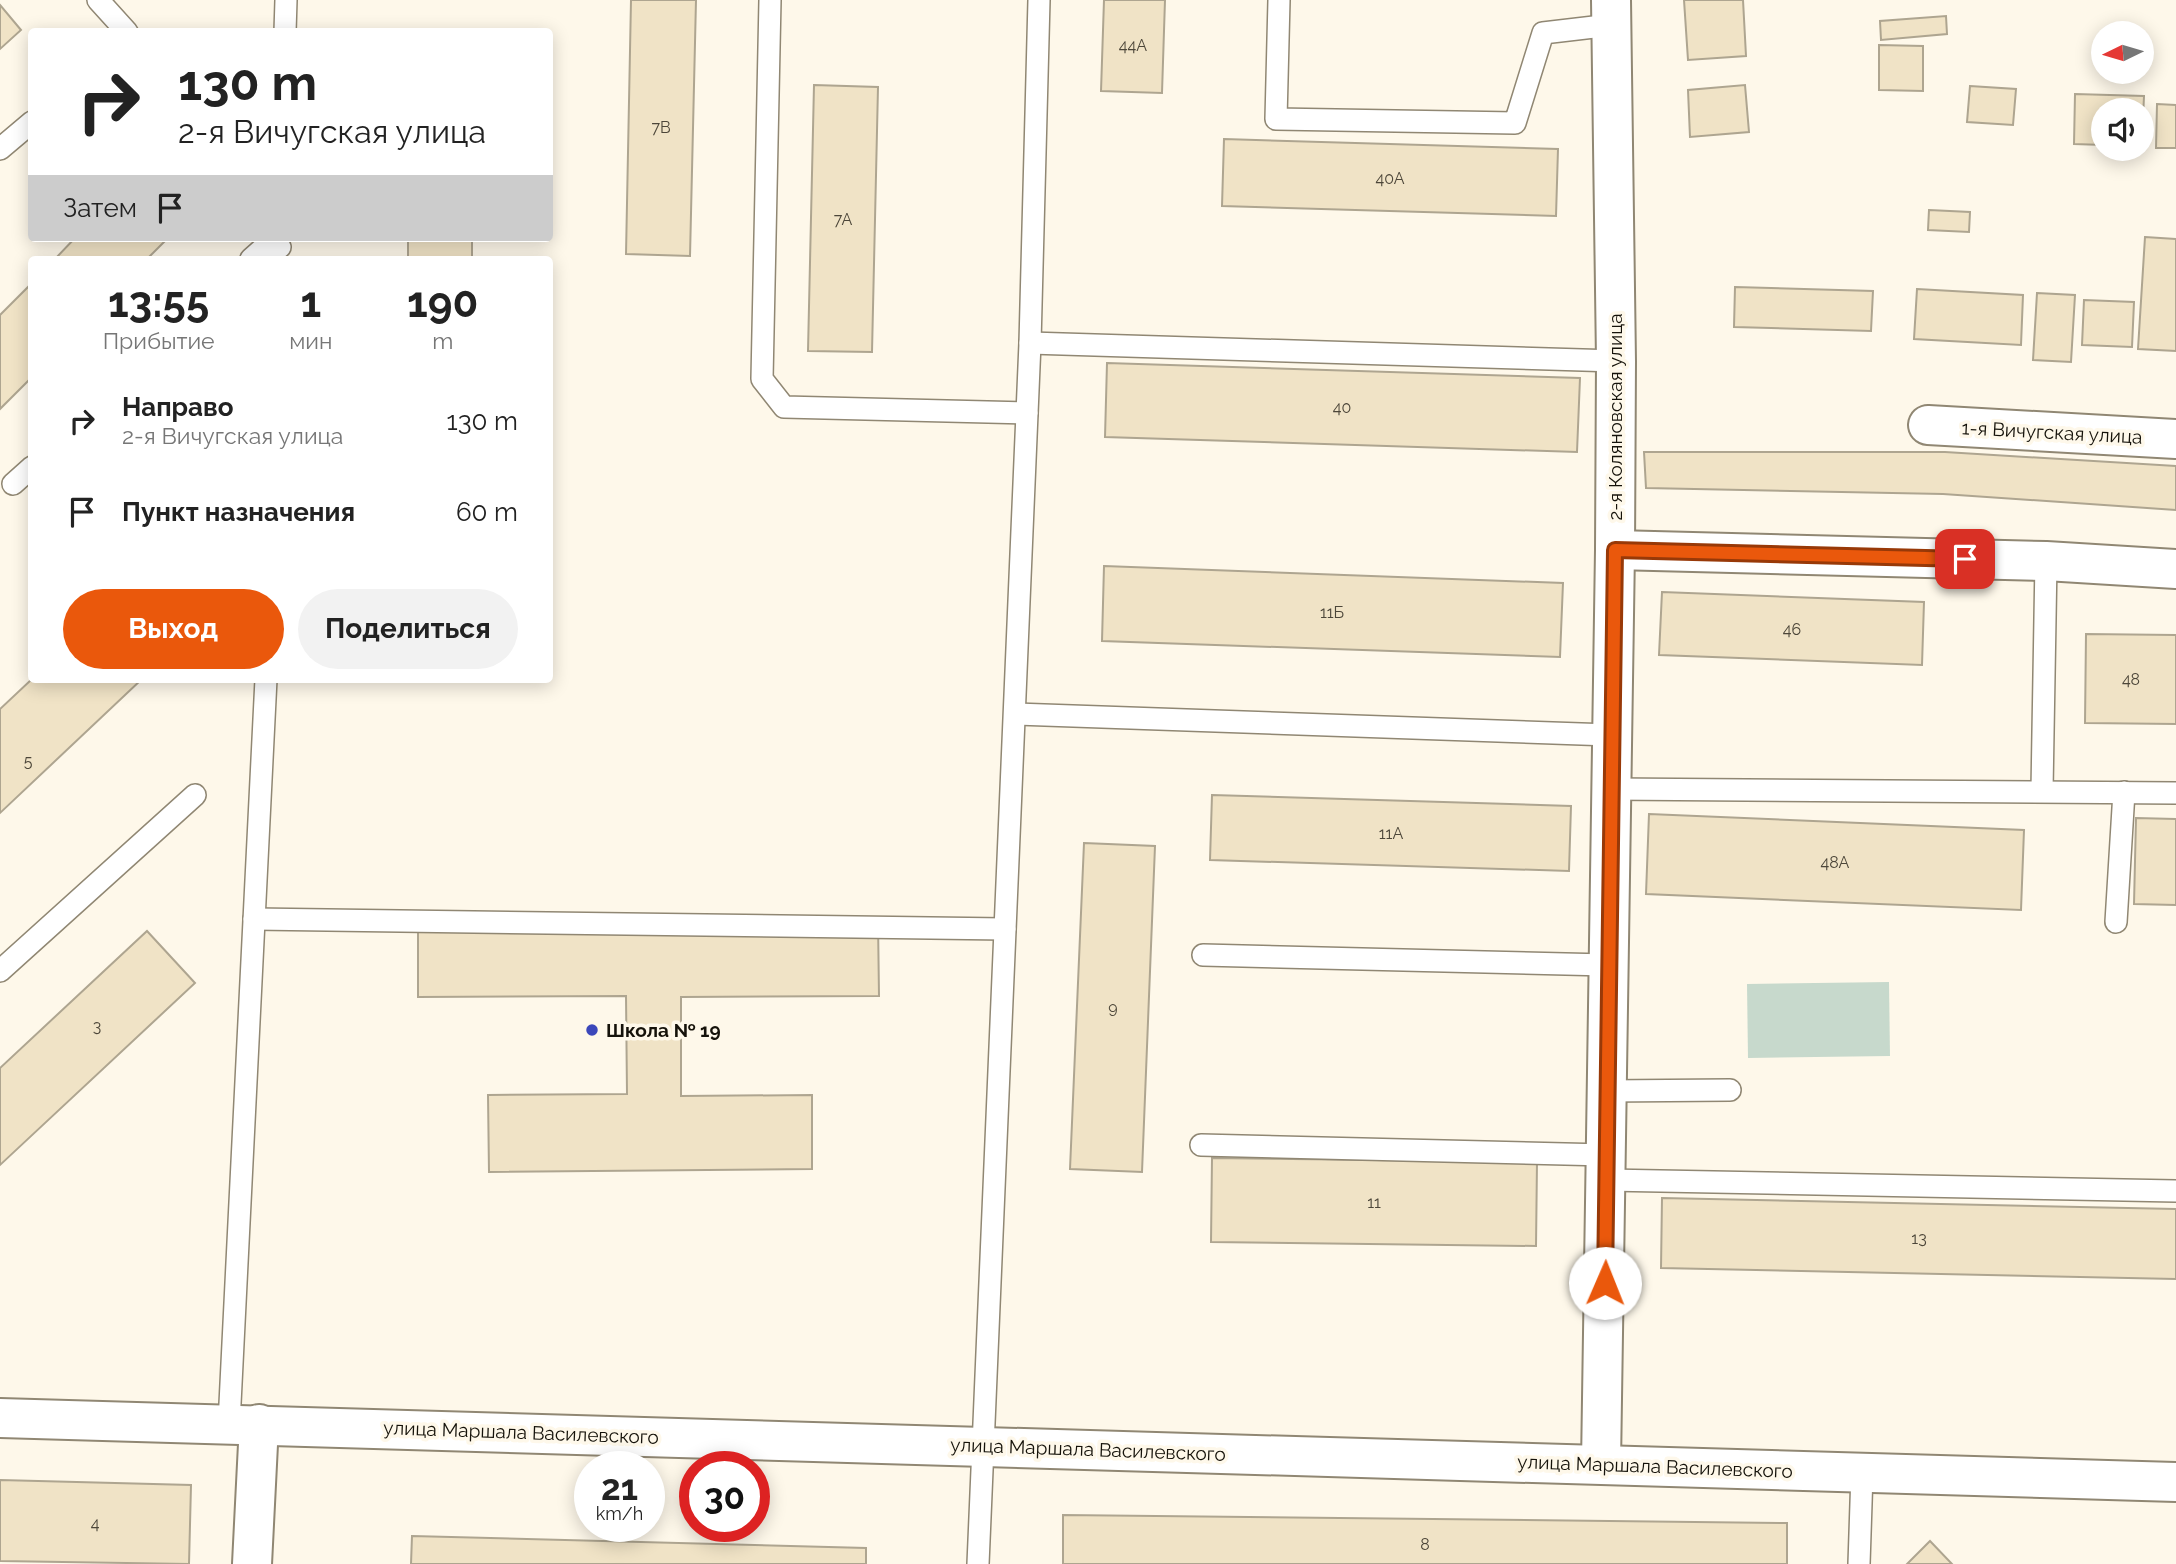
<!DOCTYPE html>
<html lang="ru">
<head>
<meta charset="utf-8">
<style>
	:root { --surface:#fff; --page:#f2f2f2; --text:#222; --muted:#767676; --accent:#ea580c }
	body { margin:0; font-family:Raleway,sans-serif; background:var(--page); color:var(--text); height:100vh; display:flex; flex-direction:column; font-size:26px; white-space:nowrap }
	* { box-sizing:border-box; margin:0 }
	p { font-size:23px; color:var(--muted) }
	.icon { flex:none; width:38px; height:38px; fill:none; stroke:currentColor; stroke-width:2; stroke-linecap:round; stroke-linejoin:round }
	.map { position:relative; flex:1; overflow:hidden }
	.panel { position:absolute; left:28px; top:256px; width:525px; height:427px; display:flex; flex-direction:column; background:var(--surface); border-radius:7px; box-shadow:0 4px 18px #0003 }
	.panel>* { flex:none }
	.guide { position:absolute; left:28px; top:28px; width:525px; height:214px; border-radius:7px; box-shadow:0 4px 18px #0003; background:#fff; color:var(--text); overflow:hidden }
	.needle { width:46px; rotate:265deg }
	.fabs { position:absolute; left:2091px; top:21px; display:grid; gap:14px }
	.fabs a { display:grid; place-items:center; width:63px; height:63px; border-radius:50%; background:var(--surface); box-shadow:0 4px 18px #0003; font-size:35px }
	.speed { position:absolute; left:574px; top:1451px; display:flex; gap:14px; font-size:35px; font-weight:700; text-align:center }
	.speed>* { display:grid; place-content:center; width:91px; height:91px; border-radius:50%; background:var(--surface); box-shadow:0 4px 18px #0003; line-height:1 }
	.speed small { font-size:18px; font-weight:400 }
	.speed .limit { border:10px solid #d22; background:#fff; color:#111 }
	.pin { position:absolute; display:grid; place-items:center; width:60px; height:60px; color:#fff; margin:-30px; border-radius:14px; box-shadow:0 4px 10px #0006 }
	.me { position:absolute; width:77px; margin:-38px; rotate:1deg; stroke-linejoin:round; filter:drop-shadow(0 0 5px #0008) }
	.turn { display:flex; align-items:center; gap:24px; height:147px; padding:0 35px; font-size:32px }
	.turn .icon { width:91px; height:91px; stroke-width:2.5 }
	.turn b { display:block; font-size:49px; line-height:60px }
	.then { display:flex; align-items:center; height:66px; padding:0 35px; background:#0003; gap:14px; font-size:26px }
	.eta { display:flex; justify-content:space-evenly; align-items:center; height:119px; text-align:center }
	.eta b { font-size:42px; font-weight:700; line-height:49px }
	.action { display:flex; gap:14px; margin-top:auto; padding:14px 35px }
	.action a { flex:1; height:80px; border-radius:42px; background:var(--accent); color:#fff; font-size:28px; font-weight:700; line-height:80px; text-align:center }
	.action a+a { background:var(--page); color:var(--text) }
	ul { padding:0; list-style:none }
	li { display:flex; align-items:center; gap:21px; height:91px; padding:0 35px }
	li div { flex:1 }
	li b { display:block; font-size:26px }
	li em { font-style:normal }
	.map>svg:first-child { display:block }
	.green { fill:#c7d9cc }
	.building { fill:#f0e3c6; stroke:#aea590; stroke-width:2 }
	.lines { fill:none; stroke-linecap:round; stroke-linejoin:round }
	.lane-casing { stroke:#908773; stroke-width:24 }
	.street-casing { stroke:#908773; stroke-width:42 }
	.secondary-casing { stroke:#908773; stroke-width:42 }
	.lane { stroke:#fff; stroke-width:21 }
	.street { stroke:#fff; stroke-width:38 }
	.secondary { stroke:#fff; stroke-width:38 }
	.route-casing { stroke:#983908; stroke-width:18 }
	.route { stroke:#ea580c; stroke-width:12 }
	.poi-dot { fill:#3b47ba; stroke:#fef8ea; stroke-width:2.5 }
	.labels { text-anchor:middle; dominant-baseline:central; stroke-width:7; stroke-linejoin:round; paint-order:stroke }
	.number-label { font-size:16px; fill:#4c4639 }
	.street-label { font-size:19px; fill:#15120a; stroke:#fef8ea }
	.poi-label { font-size:19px; font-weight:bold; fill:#15120a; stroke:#fef8ea; text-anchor:start }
</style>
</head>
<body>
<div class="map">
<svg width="2176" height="1564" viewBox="0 0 2176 1564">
	<rect width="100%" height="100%" fill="#fef8ea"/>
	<path class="green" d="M1889,982l1,74 -142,2 -1,-74z"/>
	<g class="building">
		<path d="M631,0h65l-6,256 -64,-2z"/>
		<path d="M1104,0h61l-3,93 -61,-2z"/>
		<path d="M1684,0h59l3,56 -58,4z"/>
		<path d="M0,5l21,25 -21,19z"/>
		<path d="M1946,16l1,18 -66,6 -1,-19z"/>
		<path d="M1879,45l44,1v45l-44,-1z"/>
		<path d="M814,85l64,2 -6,265 -64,-1z"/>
		<path d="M1745,85l4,47 -59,5 -2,-47z"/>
		<path d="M1970,86l46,3 -3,36 -46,-3z"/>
		<path d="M2075,94l69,2 -2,46v-32h-38v35l-30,-1z"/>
		<path d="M2157,104l19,1v43h-20z"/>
		<path d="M1224,139l334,10 -2,67 -334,-10z"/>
		<path d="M1929,210l41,2 -1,20 -41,-2z"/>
		<path d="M2145,237l31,2v112l-38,-2z"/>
		<path d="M75,238h93l-21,21h-92z"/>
		<rect x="408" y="238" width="64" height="21"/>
		<path d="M32,283v94l-32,32v-94z"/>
		<path d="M1735,287l138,4 -2,40 -137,-4z"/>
		<path d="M1917,289l106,6 -2,50 -107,-6z"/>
		<path d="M2037,293l38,2 -4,67 -38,-2z"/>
		<path d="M2084,300l50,2 -2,45 -50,-2z"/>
		<path d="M1107,363l473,15 -3,74 -472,-15z"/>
		<path d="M1644,452h301l231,14v44l-233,-16 -297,-6z"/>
		<path d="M1104,566l459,17 -3,74 -458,-16z"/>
		<path d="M1662,592l262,10 -2,63 -263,-10z"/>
		<path d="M2086,634l90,1v89l-91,-1z"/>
		<path d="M32,679h110l-142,134v-104z"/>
		<path d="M1212,795l359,11 -2,65 -359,-11z"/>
		<path d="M1649,814l375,16 -3,80 -375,-16z"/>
		<path d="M2136,818l40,1v86l-42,-1z"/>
		<path d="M1084,843l71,3 -13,326 -72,-3z"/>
		<path d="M878,921l1,75 -198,1v99l131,-1v74l-323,3 -1,-77 139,-1 -1,-98 -208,1v-72z"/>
		<path d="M147,931l48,52 -195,182v-97z"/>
		<path d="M1212,1158l325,4 -1,84 -325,-4z"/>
		<path d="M1662,1198l514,11v70l-515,-11z"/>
		<path d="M0,1480l191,5 -2,79 -189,-3z"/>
		<path d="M1063,1515l724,8v41h-724z"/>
		<path d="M412,1536l454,12v16h-455z"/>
		<path d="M1930,1541l22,23h-45z"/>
	</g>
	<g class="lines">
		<g class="lane-casing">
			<g id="lane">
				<path d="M98,0l29,32"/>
				<path d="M770,0l-8,379 22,28 243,6"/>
				<path d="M1279,0l-3,119 239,4 28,-90 68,-8"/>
				<path d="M285,32l1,-32"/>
				<path d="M0,149l32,-27"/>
				<path d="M251,259l9,-8 20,-4"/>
				<path d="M1030,343l586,18"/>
				<path d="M13,484l19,-17"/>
				<path d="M1015,714l595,21"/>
				<path d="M1609,789l567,4"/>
				<path d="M2042,790l4,-229"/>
				<path d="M254,919l751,10"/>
				<path d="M2116,922l8,-130"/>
				<path d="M1203,955l404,10"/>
				<path d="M0,971l195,-176"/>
				<path d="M1606,1091l124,-1"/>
				<path d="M1201,1145l405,10"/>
				<path d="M1607,1180l569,11"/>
				<path d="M229,1424l37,-745"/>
				<path d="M978,1564l52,-1221 9,-343"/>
				<path d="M1859,1564l3,-91"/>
			</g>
		</g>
		<g class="street-casing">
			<g id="street">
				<path d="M1928,425l248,14"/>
				<path d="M1615,550l431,11 130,8"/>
				<path d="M1601,1464l14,-914 1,-189 -5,-361"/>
				<path d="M252,1564l7,-140"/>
			</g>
		</g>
		<g class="secondary-casing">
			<path id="secondary" d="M0,1418l2176,64"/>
		</g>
		<use href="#lane" class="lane"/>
		<use href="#street" class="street"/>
		<use href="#secondary" class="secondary"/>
	</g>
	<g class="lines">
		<g class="route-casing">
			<path id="route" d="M1605,1283l10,-733 350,9"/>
		</g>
		<use href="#route" class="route"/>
	</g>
	<circle class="poi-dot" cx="592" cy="1030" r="7"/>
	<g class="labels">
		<g class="number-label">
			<text x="1133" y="45">44А</text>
			<text x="661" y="127">7В</text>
			<text x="1390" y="178">40А</text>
			<text x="843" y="219">7А</text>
			<text x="1342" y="407">40</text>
			<text x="1332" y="612">11Б</text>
			<text x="1792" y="629">46</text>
			<text x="2131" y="679">48</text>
			<text x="28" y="761">5</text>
			<text x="1391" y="833">11А</text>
			<text x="1835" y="862">48А</text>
			<text x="1113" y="1007">9</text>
			<text x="97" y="1026">3</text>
			<text x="1374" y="1202">11</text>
			<text x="1919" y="1238">13</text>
			<text x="95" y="1523">4</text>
			<text x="1425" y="1544">8</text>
		</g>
		<g class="street-label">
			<text transform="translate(1615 417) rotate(-90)">2-я Коляновская улица</text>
			<text transform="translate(2052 432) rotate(3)">1-я Вичугская улица</text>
			<text transform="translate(521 1432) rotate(2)">улица Маршала Василевского</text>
			<text transform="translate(1088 1449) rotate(2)">улица Маршала Василевского</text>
			<text transform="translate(1655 1466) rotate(2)">улица Маршала Василевского</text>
		</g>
		<g class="poi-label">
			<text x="606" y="1030">Школа № 19</text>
		</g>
	</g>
</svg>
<div class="fabs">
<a><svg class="needle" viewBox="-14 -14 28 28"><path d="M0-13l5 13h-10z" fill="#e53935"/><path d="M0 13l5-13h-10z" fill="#767676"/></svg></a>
<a><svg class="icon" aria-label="sound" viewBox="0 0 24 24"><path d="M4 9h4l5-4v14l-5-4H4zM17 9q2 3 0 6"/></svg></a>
</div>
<div class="speed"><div>21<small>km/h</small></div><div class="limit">30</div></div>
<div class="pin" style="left:1965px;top:559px;background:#d93025"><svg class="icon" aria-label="arrive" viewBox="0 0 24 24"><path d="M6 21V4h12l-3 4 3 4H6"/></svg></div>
<svg class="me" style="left:1605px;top:1283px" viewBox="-20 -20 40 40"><circle r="19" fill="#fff"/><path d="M0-13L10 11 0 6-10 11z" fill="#ea580c"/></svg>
<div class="guide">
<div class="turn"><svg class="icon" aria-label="right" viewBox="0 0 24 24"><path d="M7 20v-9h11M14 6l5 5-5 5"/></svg><div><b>130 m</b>2-я Вичугская улица</div></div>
<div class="then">Затем<svg class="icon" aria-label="arrive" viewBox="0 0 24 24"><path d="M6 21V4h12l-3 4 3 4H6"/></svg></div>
</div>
<section class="panel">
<div class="eta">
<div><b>13:55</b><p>Прибытие</p></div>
<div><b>1</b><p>мин</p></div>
<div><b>190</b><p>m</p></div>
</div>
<ul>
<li><svg class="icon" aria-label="right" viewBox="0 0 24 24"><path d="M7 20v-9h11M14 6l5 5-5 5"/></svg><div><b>Направо</b><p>2-я Вичугская улица</p></div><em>130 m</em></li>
<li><svg class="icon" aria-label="arrive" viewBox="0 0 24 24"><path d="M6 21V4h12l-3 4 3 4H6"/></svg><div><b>Пункт назначения</b></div><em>60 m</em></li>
</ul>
<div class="action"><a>Выход</a><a>Поделиться</a></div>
</section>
</div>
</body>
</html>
